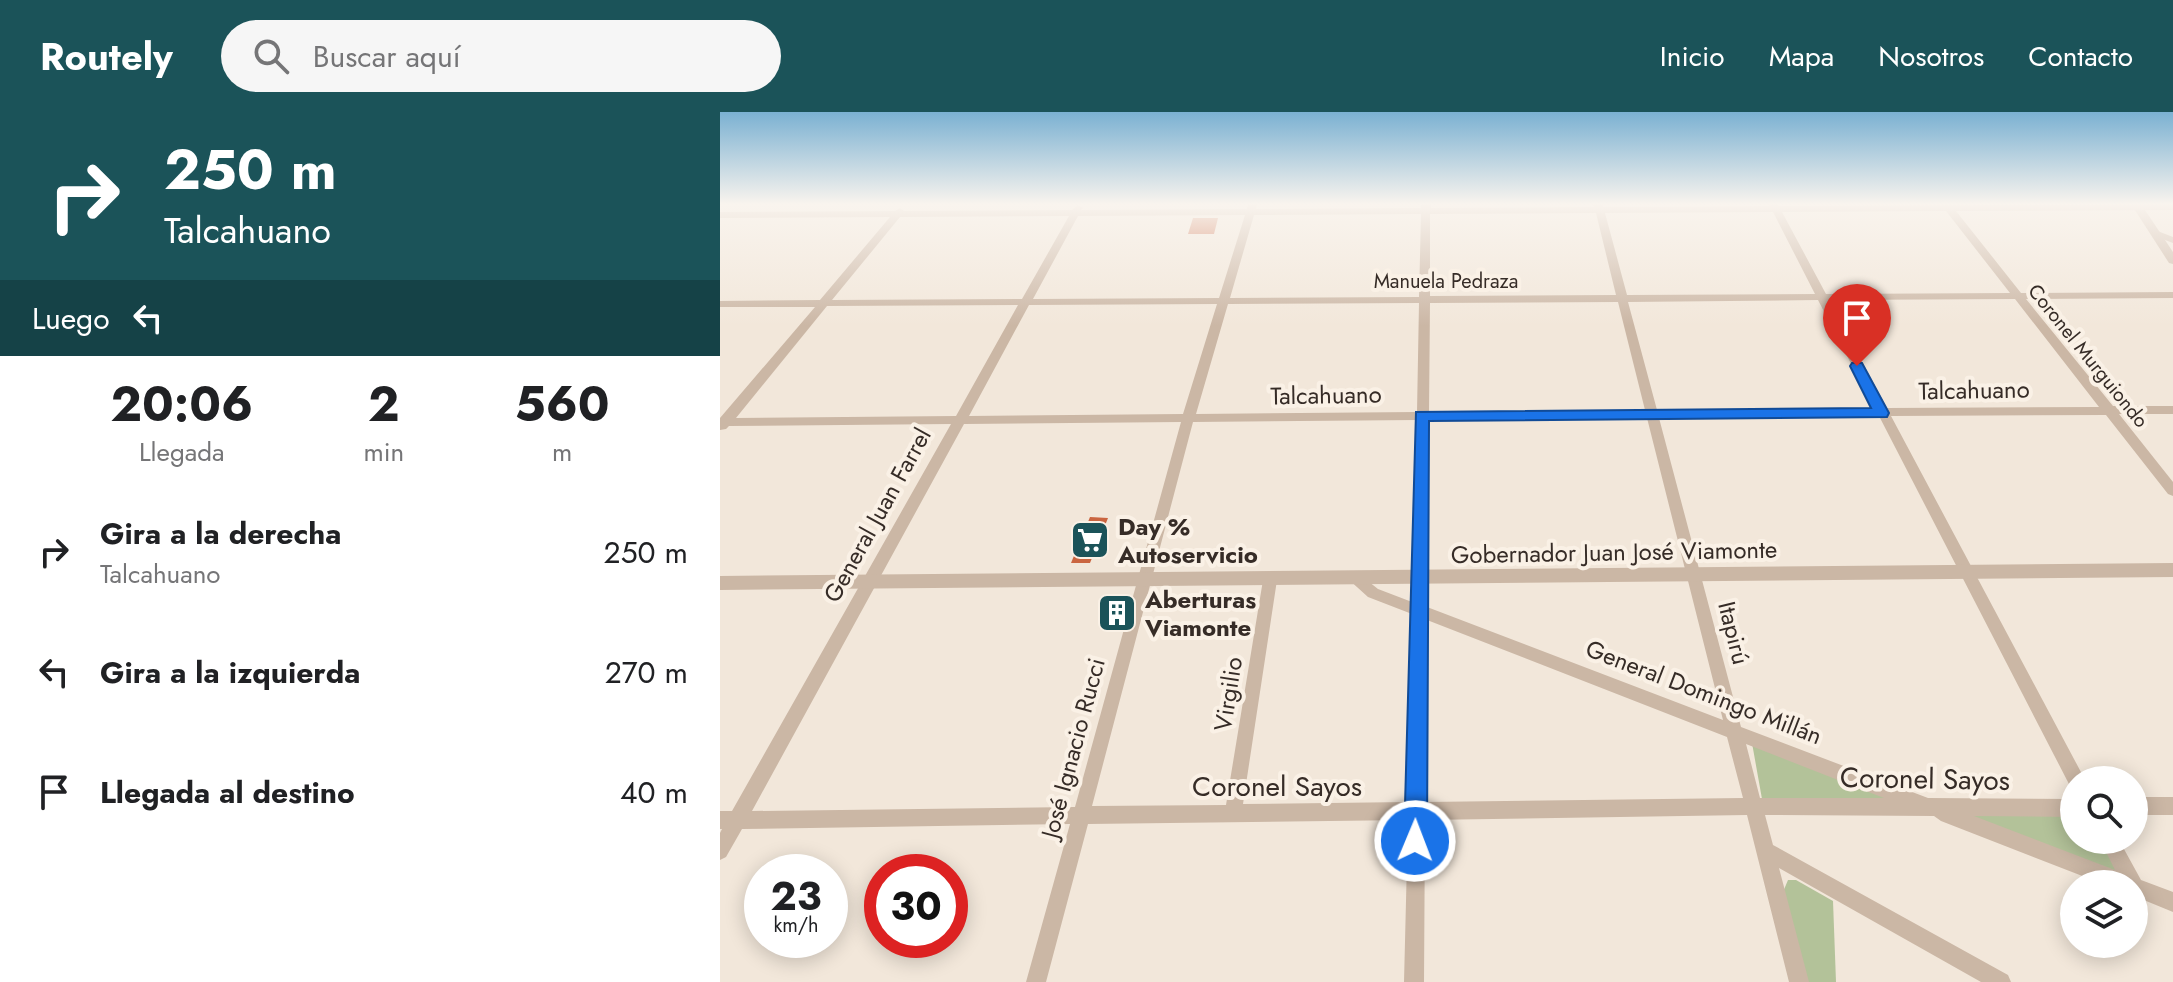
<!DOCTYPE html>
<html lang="es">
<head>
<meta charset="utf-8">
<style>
	:root { --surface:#fff; --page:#f6f6f6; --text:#202124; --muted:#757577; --accent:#1b5359 }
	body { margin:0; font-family:Jost,sans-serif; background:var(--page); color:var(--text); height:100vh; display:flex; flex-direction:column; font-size:30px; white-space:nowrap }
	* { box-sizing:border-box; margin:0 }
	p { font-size:26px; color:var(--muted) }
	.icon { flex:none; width:44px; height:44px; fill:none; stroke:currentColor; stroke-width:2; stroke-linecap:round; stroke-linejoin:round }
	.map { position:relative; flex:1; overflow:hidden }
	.side { display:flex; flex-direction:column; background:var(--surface); width:720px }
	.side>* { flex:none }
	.top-card { background:#1b5359; color:#fff; overflow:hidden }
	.buttons { position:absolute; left:1340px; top:654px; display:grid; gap:16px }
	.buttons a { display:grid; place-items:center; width:88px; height:88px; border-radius:50%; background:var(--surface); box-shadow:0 4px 20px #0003; font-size:40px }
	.speed { position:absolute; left:24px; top:742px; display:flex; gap:16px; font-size:40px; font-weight:700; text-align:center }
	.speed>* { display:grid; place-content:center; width:104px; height:104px; border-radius:50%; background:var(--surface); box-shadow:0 4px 20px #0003; line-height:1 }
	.speed small { font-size:20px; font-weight:400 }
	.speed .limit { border:12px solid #d22; background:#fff; color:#111 }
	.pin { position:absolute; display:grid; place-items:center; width:68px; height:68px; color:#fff; margin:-82px -34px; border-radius:50% 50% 50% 0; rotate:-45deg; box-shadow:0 0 8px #0007 }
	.pin .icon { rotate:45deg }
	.me { position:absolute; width:88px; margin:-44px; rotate:1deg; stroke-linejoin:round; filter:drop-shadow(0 0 6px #0008) }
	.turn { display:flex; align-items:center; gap:28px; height:168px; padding:0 32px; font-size:36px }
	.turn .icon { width:104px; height:104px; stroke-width:2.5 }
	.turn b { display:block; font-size:56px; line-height:68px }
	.then { display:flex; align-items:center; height:76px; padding:0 32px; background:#0003; gap:16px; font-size:30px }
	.eta { display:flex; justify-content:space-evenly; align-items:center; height:136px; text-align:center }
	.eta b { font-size:48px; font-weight:700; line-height:56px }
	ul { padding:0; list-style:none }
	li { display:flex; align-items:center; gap:24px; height:120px; padding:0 32px }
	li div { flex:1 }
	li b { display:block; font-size:30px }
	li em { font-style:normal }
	header { display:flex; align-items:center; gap:48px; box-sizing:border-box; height:112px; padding:0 40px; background:var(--accent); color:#fff }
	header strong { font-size:38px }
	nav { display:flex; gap:44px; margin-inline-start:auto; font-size:28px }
	.search { width:560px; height:72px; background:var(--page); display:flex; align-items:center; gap:20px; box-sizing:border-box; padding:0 28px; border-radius:44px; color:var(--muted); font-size:30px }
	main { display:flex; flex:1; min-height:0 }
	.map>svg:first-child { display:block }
	.green { fill:#b3c299 }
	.building { fill:#ca6540 }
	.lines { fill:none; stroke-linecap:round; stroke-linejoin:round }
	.minor { fill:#cbb7a5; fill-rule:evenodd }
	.tertiary { fill:#cbb7a5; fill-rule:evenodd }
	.route { fill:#1a73e8; stroke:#114b97; stroke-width:2 }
	.labels { text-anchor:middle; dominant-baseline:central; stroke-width:8; stroke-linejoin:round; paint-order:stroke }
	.far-street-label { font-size:20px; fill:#362c27; stroke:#faf1e6 }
	.street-label { font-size:24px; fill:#362c27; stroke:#faf1e6 }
	.poi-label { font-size:24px; font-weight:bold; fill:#362c27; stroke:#faf1e6; text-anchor:start }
	.near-street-label { font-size:28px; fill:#362c27; stroke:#faf1e6 }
</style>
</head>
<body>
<header>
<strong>Routely</strong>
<div class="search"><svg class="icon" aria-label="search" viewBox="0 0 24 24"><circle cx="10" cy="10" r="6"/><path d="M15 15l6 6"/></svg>Buscar aquí</div>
<nav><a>Inicio</a><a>Mapa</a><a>Nosotros</a><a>Contacto</a></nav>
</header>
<main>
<section class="side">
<div class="top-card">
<div class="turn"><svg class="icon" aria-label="right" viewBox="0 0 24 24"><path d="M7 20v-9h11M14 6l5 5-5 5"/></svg><div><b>250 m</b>Talcahuano</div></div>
<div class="then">Luego<svg class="icon" aria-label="left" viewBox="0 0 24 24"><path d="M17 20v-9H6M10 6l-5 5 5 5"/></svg></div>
</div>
<div class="eta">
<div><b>20:06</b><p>Llegada</p></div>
<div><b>2</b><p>min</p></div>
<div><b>560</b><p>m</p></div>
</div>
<ul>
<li><svg class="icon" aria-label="right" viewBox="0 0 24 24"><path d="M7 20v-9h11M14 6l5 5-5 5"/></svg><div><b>Gira a la derecha</b><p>Talcahuano</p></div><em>250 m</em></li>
<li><svg class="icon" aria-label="left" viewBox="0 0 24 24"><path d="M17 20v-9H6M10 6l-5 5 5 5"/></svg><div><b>Gira a la izquierda</b></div><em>270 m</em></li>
<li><svg class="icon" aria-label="arrive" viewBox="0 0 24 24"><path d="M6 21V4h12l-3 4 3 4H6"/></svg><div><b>Llegada al destino</b></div><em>40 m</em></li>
</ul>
</section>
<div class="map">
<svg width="1453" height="870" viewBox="0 0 1453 870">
	<rect width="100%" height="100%" fill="#f2e7da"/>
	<g class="green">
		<path d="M1032,631l179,65h143v32h35l24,44 -202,-76 -169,-9z"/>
		<path d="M1068,768h8l37,21 3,81h-31l-22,-90z"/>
	</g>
	<g class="building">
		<path d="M473,106h25l-4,16h-26z"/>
		<path d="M370,405l18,1 -18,45h-19z"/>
		<path d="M393,482h13l4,4 -8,29h-19z"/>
	</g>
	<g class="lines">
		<g class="minor">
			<path d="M528,92h9l-1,5 165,-1v-4h10v4l163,-1 -1,-3h10v3l167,-1 -1,-2h9l1,2 394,-2v6l-217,1 65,82 152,-1v6l-147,1 87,107h60v8h-54l54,68v14l-5,-2 -62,-79 -215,1 191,358 3,6h-11v8l-4,-2 -191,-370 -220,2 82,309 187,71 146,1v18l-100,-1 141,54 -15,-30h19l22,40 32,12v20l-39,-16v-12h-31l-162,-63 -7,-5 -169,-1 8,30 235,130 3,7h-30l-202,-114 30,114h-20l-42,-167 -322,5 -1,162h-20l4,-162 -320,4 -42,158h-20l44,-158 -328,5 -16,28 -6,3v-27l2,-4h-2v-18h12l219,-387 -222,2 -3,3 -6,1v-12l95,-111h-95v-6l100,-1 70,-83 -170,1v-6l175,-1 5,-3 4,3 168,-1 6,-5 5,3 -2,2 166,-1zM1226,99l64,82 -184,1 -44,-82zM1053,100l42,82 -188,1 -22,-82zM876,101l20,82 -186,1v-82zM701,102l-2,83 -189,1 24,-83zM525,103l-26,83 -186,1 45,-83zM349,104l-47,83 -190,1 68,-83zM1295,187l84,108 -212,1 -58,-108zM1098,188l56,108 -217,2 -29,-108zM898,190l27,108 -216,2 1,-109zM699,191l-2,109 -221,2 32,-110zM497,192l-34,110 -214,2 60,-111zM298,193l-62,111 -220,2 91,-112zM927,306l76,302 -296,-113 2,-187zM697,308l-5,182 -34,-13 -19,-15h-10l-2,4 21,19 44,17 -4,188 -165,2 34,-224 -2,-4h-10l-2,4 -37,225 -134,1 101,-384zM461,310l-106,385 -323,4 212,-387zM707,508l300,117 16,61 -317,4zM1026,632l138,54h-124z"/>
			<path d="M1435,118l18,7v6l-21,-8v-4z"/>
			<rect x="1414" y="685" width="39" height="18"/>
		</g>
		<g class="tertiary">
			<path d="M1411,92h10l32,48v12l-4,-1z"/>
			<path d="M1453,451v14l-1453,13v-14z"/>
		</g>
	</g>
	<linearGradient id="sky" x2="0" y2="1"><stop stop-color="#7bb1d2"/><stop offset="0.43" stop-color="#f9f4ee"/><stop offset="1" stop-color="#f9f4ee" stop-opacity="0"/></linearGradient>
	<rect width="1453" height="214" fill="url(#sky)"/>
	<path class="route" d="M1132,251h10l27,50 -2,4 -458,4 -2,420 -3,8 -9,4 -8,-4 -3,-8 12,-429 455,-4 -21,-42z"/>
	<defs>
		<g id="supermarket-square" transform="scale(2)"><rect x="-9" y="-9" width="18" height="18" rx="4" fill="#1b5359" stroke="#faf1e6"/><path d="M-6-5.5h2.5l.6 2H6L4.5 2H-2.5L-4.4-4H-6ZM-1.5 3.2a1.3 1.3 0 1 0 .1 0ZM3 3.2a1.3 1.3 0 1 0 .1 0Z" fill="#fff"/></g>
		<g id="building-square" transform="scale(2)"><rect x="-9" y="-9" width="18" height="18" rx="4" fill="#1b5359" stroke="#faf1e6"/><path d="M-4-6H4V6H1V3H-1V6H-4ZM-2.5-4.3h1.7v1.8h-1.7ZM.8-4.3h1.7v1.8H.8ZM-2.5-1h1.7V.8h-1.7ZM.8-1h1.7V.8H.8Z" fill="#fff"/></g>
	</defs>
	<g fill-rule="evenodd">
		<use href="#supermarket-square" x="370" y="428"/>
		<use href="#building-square" x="397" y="501"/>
	</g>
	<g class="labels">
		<g class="far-street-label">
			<text x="726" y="169">Manuela Pedraza</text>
			<text transform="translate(1368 244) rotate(51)">Coronel Murguiondo</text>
		</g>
		<g class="street-label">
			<text transform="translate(1254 278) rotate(-1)">Talcahuano</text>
			<text transform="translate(606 283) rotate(-1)">Talcahuano</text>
			<text transform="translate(157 403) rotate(-61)">General Juan Farrel</text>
			<text transform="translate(894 440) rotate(-1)">Gobernador Juan José Viamonte</text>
			<text transform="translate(1014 521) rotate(76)">Itapirú</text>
			<text transform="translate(984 580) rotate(21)">General Domingo Millán</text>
			<text transform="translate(508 582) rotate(-81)">Virgilio</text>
			<text transform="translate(353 636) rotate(-75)">José Ignacio Rucci</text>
		</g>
		<g class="poi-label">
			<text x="398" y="414">Day %<tspan x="398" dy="28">Autoservicio</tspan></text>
			<text x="425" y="487">Aberturas<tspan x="425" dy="28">Viamonte</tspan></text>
		</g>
		<g class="near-street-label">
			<text transform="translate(1205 667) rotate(1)">Coronel Sayos</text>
			<text x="557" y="674">Coronel Sayos</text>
		</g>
	</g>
</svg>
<div class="buttons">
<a><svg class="icon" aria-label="search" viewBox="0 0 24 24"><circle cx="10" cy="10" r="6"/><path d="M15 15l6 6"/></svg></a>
<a><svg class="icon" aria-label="layers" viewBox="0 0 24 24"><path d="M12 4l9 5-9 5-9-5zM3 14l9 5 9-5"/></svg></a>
</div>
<div class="speed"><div>23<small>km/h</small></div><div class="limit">30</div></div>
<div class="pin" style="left:1137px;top:254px;background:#d93025"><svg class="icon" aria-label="arrive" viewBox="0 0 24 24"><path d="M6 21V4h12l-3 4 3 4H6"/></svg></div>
<svg class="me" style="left:695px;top:729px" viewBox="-20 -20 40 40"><circle r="17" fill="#1a73e8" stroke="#fff" stroke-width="3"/><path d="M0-11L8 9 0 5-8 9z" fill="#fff"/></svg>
</div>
</main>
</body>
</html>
